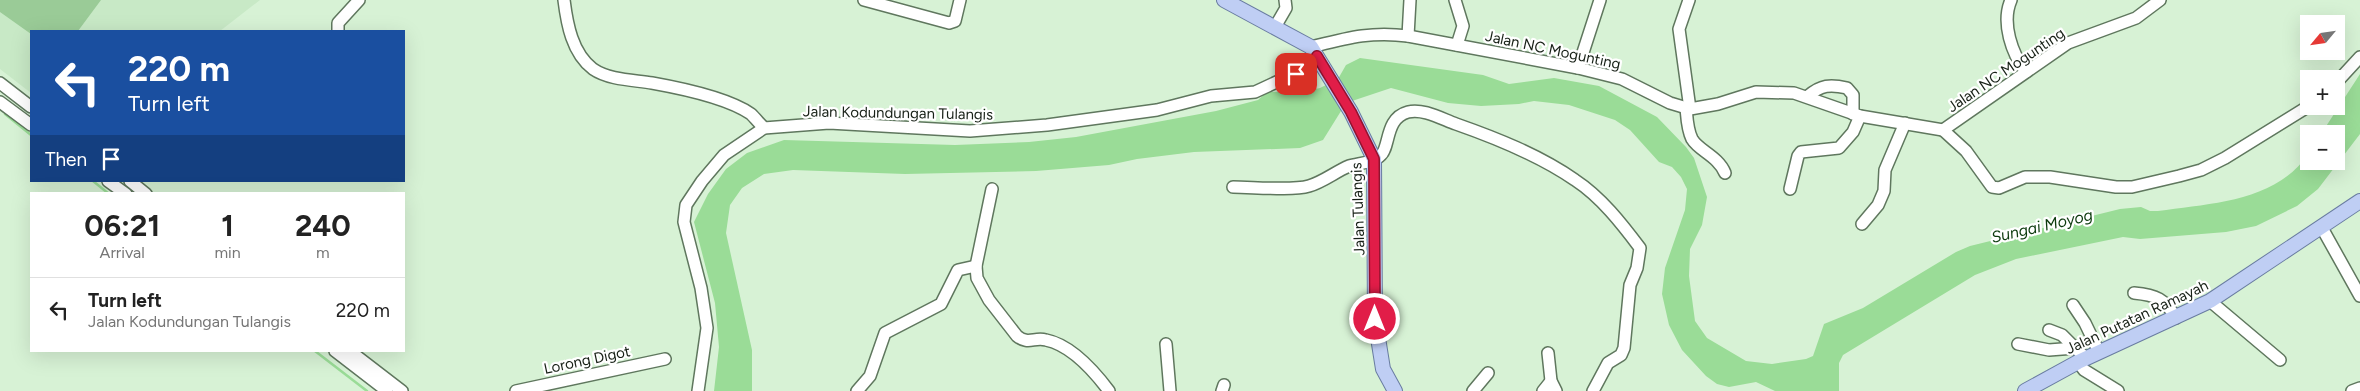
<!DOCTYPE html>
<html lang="en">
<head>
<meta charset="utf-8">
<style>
	:root { --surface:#fff; --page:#f6f6f6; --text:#222; --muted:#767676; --line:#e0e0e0 }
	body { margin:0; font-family:Figtree,sans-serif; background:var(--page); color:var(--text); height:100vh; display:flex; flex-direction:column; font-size:19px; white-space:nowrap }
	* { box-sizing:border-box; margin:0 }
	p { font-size:16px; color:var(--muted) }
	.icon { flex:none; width:28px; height:28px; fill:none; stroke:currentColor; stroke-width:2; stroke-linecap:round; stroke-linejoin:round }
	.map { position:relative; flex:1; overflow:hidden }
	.side { position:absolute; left:30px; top:192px; width:375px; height:160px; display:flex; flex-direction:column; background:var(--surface); border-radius:0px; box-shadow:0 5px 20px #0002 }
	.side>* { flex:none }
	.top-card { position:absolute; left:30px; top:30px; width:375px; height:152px; border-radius:0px; box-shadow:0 5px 20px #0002; background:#1a4fa0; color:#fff; overflow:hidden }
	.needle { width:32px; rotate:241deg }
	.controls { position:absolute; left:2300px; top:15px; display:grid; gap:10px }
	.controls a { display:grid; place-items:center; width:45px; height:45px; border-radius:0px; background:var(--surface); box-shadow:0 5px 20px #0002; font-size:25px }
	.pin { position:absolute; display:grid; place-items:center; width:42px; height:42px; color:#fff; margin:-21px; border-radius:10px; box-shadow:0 2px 8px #0006 }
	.me { position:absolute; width:55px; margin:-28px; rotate:0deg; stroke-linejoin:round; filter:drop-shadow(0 0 4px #0008) }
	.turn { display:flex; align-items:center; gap:18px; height:105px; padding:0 15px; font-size:22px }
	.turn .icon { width:65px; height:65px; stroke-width:2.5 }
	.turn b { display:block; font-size:35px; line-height:42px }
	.then { display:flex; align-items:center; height:48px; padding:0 15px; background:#0003; gap:10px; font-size:19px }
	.eta { display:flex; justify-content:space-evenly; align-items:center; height:85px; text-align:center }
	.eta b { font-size:30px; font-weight:700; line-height:35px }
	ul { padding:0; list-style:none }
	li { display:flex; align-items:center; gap:15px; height:65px; padding:0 15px; border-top:1px solid var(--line) }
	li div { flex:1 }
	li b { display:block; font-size:19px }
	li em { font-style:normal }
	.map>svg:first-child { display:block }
	.built { fill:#c8e9c6 }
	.green { fill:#9acb97 }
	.water { fill:#9adc97 }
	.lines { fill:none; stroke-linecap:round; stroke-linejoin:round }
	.stream { stroke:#9adc97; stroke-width:2.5 }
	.minor-casing { stroke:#5f775e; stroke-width:14 }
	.major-casing { stroke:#697ca1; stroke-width:16 }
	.minor { stroke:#fff; stroke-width:11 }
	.major { stroke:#bfcef4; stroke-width:14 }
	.route-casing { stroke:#92132f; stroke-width:12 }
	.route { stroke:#e11d48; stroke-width:9 }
	.labels { text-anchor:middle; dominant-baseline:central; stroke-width:4.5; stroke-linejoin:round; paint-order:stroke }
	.street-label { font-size:15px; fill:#172016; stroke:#fff }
	.water-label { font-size:16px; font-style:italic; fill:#0c3a0d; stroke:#fff }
</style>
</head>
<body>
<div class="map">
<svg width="2360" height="391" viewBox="0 0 2360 391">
	<rect width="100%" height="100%" fill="#d7f2d5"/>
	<path class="built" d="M0,0h260l-40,31h-189v62l-31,-24z"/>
	<path class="green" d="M0,0h101l-23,31h-47v3l-31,-22z"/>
	<path class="water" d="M1360,58l123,17 26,9 45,-6 45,8 58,31 29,30 8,11 13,39 -5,28 -12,24 -1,27 6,45 12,17 39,23 26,3 34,-5 7,-3 11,-32 39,-16 93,-56 14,-6 150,-37 21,-2 9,4h8c54,-8 118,-9 151,-58v8h27v-27h-15l39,-60v60l-42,55 -21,17 -41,20 -30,6 -86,7 -17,-2 -107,22 -41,16 -132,80 -4,8v28h-64l-19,-9 -27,5 -12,-3 -11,-8 -24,-26 -13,-25 -7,-31 3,-26 20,-58 2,-21 -6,-12 -9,-10 -13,-5 -29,-32 -15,-10 -46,-15 -35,-4 -15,3 -38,2 -33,-3 -57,-15 -45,15 -23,37 -23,8 -106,4 -57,7 -28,6 -73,6 -131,3 -112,-4 -29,4 -22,14 -12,17 -4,28 26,117v41h-38l5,-44 -4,-44 -21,-81 14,-28 18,-25 21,-16 37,-13 171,5 74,-3 47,-5 140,-26 42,-11 9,-8 40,-1 13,-3 18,-9 8,-14z"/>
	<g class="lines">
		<g class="stream">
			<path d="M5,114l26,21"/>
			<path d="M93,181l16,13"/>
			<path d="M315,351l52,40"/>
		</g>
		<g class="minor-casing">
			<g id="minor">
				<path d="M564,0c3,24 8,53 29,69 16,11 41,11 59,14 28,5 76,15 99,31 4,4 9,10 13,14"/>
				<path d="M864,0l85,23 6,-2 5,-21"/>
				<path d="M1455,0l8,26 -6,19"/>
				<path d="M1689,0l-10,29 11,80"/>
				<path d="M2011,0c-10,23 1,54 15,72"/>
				<path d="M1275,27l11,-19 -1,-8"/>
				<path d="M338,31v-8l21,-23"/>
				<path d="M1408,36l2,-36"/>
				<path d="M1311,47c36,-9 60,-16 97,-11l170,32 44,11 48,24 20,6 28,-5 38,-12 38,1 66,23 83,14 125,-87 68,-25 24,-18"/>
				<path d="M1578,68l22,-68"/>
				<path d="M0,83l31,24"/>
				<path d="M2336,83l24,-26"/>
				<path d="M1808,96c13,-11 22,-12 39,-8l6,7v19"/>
				<path d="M0,102l31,23"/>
				<path d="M1686,107c1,11 1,22 6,32 7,12 26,17 33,34"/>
				<path d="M1943,130l23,21 26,36 7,1 26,-11h25l66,10h16l47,-11 22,-6 24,-12 84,-52"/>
				<path d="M108,181l18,13"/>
				<path d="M130,181l16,13"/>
				<path d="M1233,187c19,0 59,4 76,-1 14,-4 26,-14 40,-20 10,-3 25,-3 32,-11 9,-8 4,-37 27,-43 15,-4 34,7 48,12 40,14 83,31 119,56 26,17 47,44 65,68l-3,20 -7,17 -6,63 -3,7 -13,8 -15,28"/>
				<path d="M992,189l-16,77 1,12 12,22 28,36c11,9 17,1 29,4 25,5 48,31 63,51"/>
				<path d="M1790,189l8,-33 3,-4 38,-4 14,-16 7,-16"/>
				<path d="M1862,224l16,-19 6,-14 1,-21 20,-47"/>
				<path d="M2322,228l38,68"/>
				<path d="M2134,293c22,2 31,6 42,25"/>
				<path d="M2210,301l70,59"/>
				<path d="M2073,305l12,18 14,29"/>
				<path d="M2049,330l13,5 13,13"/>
				<path d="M1166,344l4,47"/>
				<path d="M2018,344l31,6 26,-2 11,10"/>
				<path d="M335,351l52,40"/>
				<path d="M350,351l52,40"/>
				<path d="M1548,353l3,28 5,10"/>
				<path d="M2078,362l6,8 34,21"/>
				<path d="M516,391l149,-32"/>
				<path d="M698,391l9,-63 -6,-40 -17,-66 2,-17 16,-24 22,-26 40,-27 65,-5 141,8 77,-6 110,-15 54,-14 44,-4 54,-25 8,-11"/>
				<path d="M857,391l13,-15 15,-43 56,-29 17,-34 18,-4"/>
				<path d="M1222,391l2,-6"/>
				<path d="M1473,391l15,-18"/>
				<path d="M1543,391l8,-10"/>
				<path d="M2352,391l8,-3"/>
			</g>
		</g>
		<g class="major-casing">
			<g id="major">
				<path d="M1224,0l87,47 40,65 23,47 1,160 8,50 12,22"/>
				<path d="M2025,391l53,-29 132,-61 150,-100"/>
			</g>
		</g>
		<use href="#minor" class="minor"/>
		<use href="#major" class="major"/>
	</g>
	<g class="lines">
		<g class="route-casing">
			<path id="route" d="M1296,74l13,-7 8,-11 34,56 23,47 1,160"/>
		</g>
		<use href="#route" class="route"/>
	</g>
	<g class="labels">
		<g class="street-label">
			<text transform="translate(1553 50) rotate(12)">Jalan NC Mogunting</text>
			<text transform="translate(2006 70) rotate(-34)">Jalan NC Mogunting</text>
			<text transform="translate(898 113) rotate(1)">Jalan Kodundungan Tulangis</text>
			<text transform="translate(1358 209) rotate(-92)">Jalan Tulangis</text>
			<text transform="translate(2137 317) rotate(-25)">Jalan Putatan Ramayah</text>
			<text transform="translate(587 360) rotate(-12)">Lorong Digot</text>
		</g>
		<g class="water-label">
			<text transform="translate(2042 226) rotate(-13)">Sungai Moyog</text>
		</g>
	</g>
</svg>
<div class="controls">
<a><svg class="needle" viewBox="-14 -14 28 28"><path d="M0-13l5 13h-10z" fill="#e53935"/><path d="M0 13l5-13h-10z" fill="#767676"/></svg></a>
<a>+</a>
<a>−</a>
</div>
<div class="pin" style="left:1296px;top:74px;background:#d93025"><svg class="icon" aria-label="arrive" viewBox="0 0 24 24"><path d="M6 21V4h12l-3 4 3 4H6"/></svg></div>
<svg class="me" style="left:1375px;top:319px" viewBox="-20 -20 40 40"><circle r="17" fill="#e11d48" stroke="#fff" stroke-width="3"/><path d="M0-11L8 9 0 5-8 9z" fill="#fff"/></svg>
<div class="top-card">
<div class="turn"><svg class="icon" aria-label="left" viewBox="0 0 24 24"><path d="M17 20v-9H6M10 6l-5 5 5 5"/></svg><div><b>220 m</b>Turn left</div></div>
<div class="then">Then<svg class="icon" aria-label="arrive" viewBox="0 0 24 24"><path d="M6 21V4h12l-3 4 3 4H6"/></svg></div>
</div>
<section class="side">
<div class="eta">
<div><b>06:21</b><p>Arrival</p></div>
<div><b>1</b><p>min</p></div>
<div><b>240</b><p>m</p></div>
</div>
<ul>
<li><svg class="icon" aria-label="left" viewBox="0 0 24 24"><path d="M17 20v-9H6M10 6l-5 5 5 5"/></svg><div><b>Turn left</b><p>Jalan Kodundungan Tulangis</p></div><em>220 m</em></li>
</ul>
</section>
</div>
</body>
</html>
